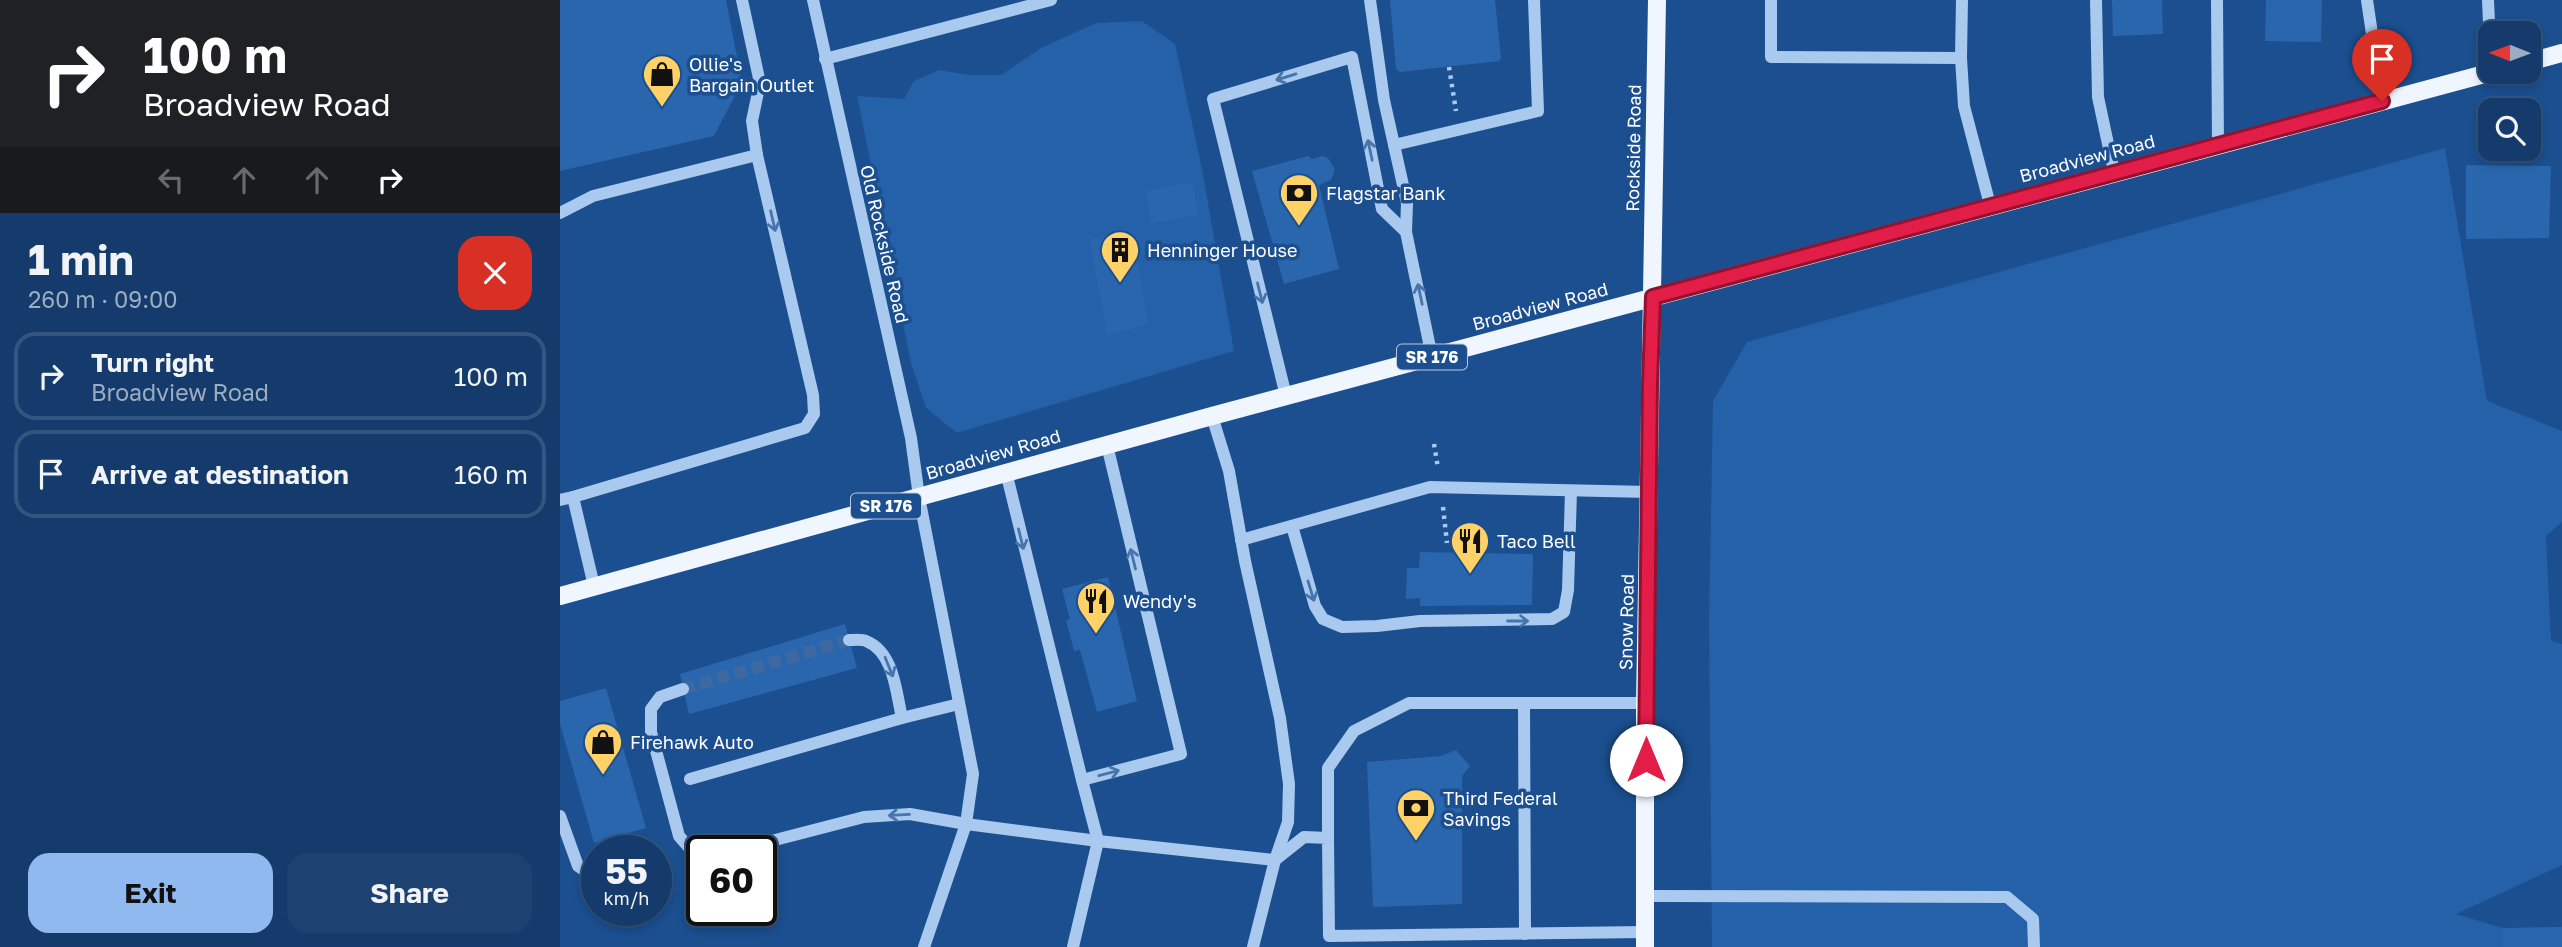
<!DOCTYPE html>
<html lang="en">
<head>
<meta charset="utf-8">
<style>
	:root { --surface:#143b6b; --page:#1d4271; --text:#f1f3f6; --muted:#9dadc1; --line:#33557e; --accent:#90b9f0 }
	body { margin:0; font-family:"Golos Text",sans-serif; background:var(--page); color:var(--text); height:100vh; display:flex; flex-direction:column; font-size:26px; white-space:nowrap }
	* { box-sizing:border-box; margin:0 }
	p { font-size:23px; color:var(--muted) }
	.icon { flex:none; width:38px; height:38px; fill:none; stroke:currentColor; stroke-width:2; stroke-linecap:round; stroke-linejoin:round }
	.map { position:relative; flex:1; overflow:hidden }
	.panel { display:flex; flex-direction:column; background:var(--surface); width:560px }
	.panel>* { flex:none }
	.hud { background:#202124; color:#fff; overflow:hidden }
	.needle { width:46px; rotate:271deg }
	.controls { position:absolute; left:1918px; top:21px; display:grid; gap:14px }
	.controls a { display:grid; place-items:center; width:63px; height:63px; border-radius:14px; background:var(--surface); box-shadow:0 4px 10px #0003,0 0 0 2px var(--line); font-size:35px }
	.speed { position:absolute; left:21px; top:835px; display:flex; gap:14px; font-size:35px; font-weight:700; text-align:center }
	.speed>* { display:grid; place-content:center; width:91px; height:91px; border-radius:50%; background:var(--surface); box-shadow:0 4px 10px #0003,0 0 0 2px var(--line); line-height:1 }
	.speed small { font-size:18px; font-weight:400 }
	.speed .limit { border:4px solid #111; border-radius:10px; background:#fff; color:#111 }
	.pin { position:absolute; display:grid; place-items:center; width:60px; height:60px; color:#fff; margin:-72px -30px; border-radius:50% 50% 50% 0; rotate:-45deg; box-shadow:0 0 7px #0007 }
	.pin .icon { rotate:45deg }
	.me { position:absolute; width:77px; margin:-38px; rotate:0deg; stroke-linejoin:round; filter:drop-shadow(0 0 5px #0008) }
	.turn { display:flex; align-items:center; gap:24px; height:147px; padding:0 28px; font-size:32px }
	.turn .icon { width:91px; height:91px; stroke-width:2.5 }
	.turn b { display:block; font-size:49px; line-height:60px }
	.lanes { display:flex; align-items:center; height:66px; padding:0 28px; background:#0003; justify-content:center; gap:35px; direction:ltr }
	.lanes .off { opacity:.35 }
	.round { display:grid; place-items:center; flex:none; width:74px; height:74px; border-radius:21px; background:var(--page) }
	.summary { display:flex; align-items:center; justify-content:space-between; height:119px; padding:0 28px }
	h1 { font-size:42px; font-weight:700; line-height:52px }
	.action { display:flex; gap:14px; margin-top:auto; padding:14px 28px }
	.action a { flex:1; height:80px; border-radius:21px; background:var(--accent); color:#111; font-size:28px; font-weight:700; line-height:80px; text-align:center }
	.action a+a { background:var(--page); color:var(--text) }
	ul { padding:0; list-style:none }
	li { display:flex; align-items:center; gap:21px; height:88px; margin:0 14px 10px; padding:0 14px; border:4px solid var(--line); border-radius:21px }
	li div { flex:1 }
	li b { display:block; font-size:26px }
	li em { font-style:normal }
	main { display:flex; flex:1; min-height:0 }
	.map>svg:first-child { display:block }
	.green { fill:#2461a8 }
	.building { fill:#2a66ad }
	.lines { fill:none; stroke-linecap:round; stroke-linejoin:round }
	.minor-tunnel { stroke:#3d69a0; stroke-width:12; stroke-dasharray:12 6; stroke-linecap:butt }
	.path { stroke:#a9c9ee; stroke-width:4.5; stroke-dasharray:3.5 5; stroke-linecap:butt }
	.minor { stroke:#a9c9ee; stroke-width:12 }
	.major { stroke:#f0f6ff; stroke-width:18 }
	.oneway { stroke:#4674ac }
	.route-casing { stroke:#92132f; stroke-width:18 }
	.route { stroke:#e11d48; stroke-width:12 }
	.labels { text-anchor:middle; dominant-baseline:central; stroke-width:7; stroke-linejoin:round; paint-order:stroke }
	.shield { fill:#1b4f8f; stroke:#bbcadd; stroke-width:2 }
	.shield-label { font-size:16px; font-weight:bold; fill:#fff }
	.poi-label { font-size:18px; fill:#fff; stroke:#1b4f8f; text-anchor:start }
	.street-label { font-size:18px; fill:#fff; stroke:#1b4f8f }
</style>
</head>
<body>
<main>
<section class="panel">
<div class="hud">
<div class="turn"><svg class="icon" aria-label="right" viewBox="0 0 24 24"><path d="M7 20v-9h11M14 6l5 5-5 5"/></svg><div><b>100 m</b>Broadview Road</div></div>
<div class="lanes"><svg class="icon off" aria-label="left" viewBox="0 0 24 24"><path d="M17 20v-9H6M10 6l-5 5 5 5"/></svg><svg class="icon off" aria-label="ahead" viewBox="0 0 24 24"><path d="M12 20V5M6 11l6-6 6 6"/></svg><svg class="icon off" aria-label="ahead" viewBox="0 0 24 24"><path d="M12 20V5M6 11l6-6 6 6"/></svg><svg class="icon" aria-label="right" viewBox="0 0 24 24"><path d="M7 20v-9h11M14 6l5 5-5 5"/></svg></div>
</div>
<div class="summary"><div><h1>1 min</h1><p>260 m · 09:00</p></div><a class="round" style="background:#d93025;color:#fff"><svg class="icon" aria-label="close" viewBox="0 0 24 24"><path d="M6 6l12 12M18 6L6 18"/></svg></a></div>
<ul>
<li><svg class="icon" aria-label="right" viewBox="0 0 24 24"><path d="M7 20v-9h11M14 6l5 5-5 5"/></svg><div><b>Turn right</b><p>Broadview Road</p></div><em>100 m</em></li>
<li><svg class="icon" aria-label="arrive" viewBox="0 0 24 24"><path d="M6 21V4h12l-3 4 3 4H6"/></svg><div><b>Arrive at destination</b></div><em>160 m</em></li>
</ul>
<div class="action"><a>Exit</a><a>Share</a></div>
</section>
<div class="map">
<svg width="2002" height="947" viewBox="0 0 2002 947">
	<rect width="100%" height="100%" fill="#1b4f8f"/>
	<g class="green">
		<path d="M582,21l33,23 27,125 32,182 -277,82 -31,-25 -15,-45 -54,-267 47,3 10,-18 25,-11 30,5h32l40,-27 55,-25z"/>
		<path d="M1885,148l42,253 75,30v91l-16,14 5,105 11,3v221l-106,49 47,14v19h-791l-3,-326 4,-220 34,-59z"/>
	</g>
	<g class="building">
		<path d="M0,0h166l16,82 -28,54 -154,35z"/>
		<path d="M830,0h105l6,58 -2,3 -99,11 -4,-3z"/>
		<path d="M1552,0h50l1,34 -50,2z"/>
		<path d="M1706,0h56l-1,42 -56,-1z"/>
		<path d="M748,156l4,3 11,-3 6,3 6,11 -4,10 -12,5 20,84 -55,15 -32,-113z"/>
		<path d="M1906,165l85,1 -2,72 -83,1z"/>
		<path d="M633,182l5,33 -47,9 -5,-33z"/>
		<path d="M562,231l13,14 13,79 -41,11 -17,-95z"/>
		<path d="M860,552l113,2 -1,51 -112,1v-8l-14,1 1,-31h12z"/>
		<path d="M548,577l29,124 -40,11 -17,-62 -6,1 -8,-31 4,-1 -8,-30z"/>
		<path d="M285,624l12,44 -168,46 -9,-40z"/>
		<path d="M46,688l40,140 -52,15 -34,-119v-23z"/>
		<path d="M896,750l14,16 -8,10v128l-89,3 -6,-145 74,-6z"/>
		<path d="M2002,927v20h-59v-19z"/>
	</g>
	<g class="lines">
		<g class="minor-tunnel">
			<path d="M123,689l166,-49"/>
			<path d="M171,850l21,-4"/>
		</g>
		<g class="path">
			<path d="M889,67l7,44"/>
			<path d="M874,444l4,24"/>
			<path d="M883,507l4,36"/>
		</g>
		<g class="minor">
			<path d="M253,0l98,438 8,59 54,277 -7,50 -42,123"/>
			<path d="M810,0l14,100 23,103 -1,29 26,125"/>
			<path d="M1211,0v57l190,1"/>
			<path d="M1402,0l-1,58 3,48 26,99"/>
			<path d="M1536,0l2,97 16,75"/>
			<path d="M1657,0l1,145"/>
			<path d="M1807,0l15,101"/>
			<path d="M1928,0l2,46"/>
			<path d="M265,59l226,-59"/>
			<path d="M834,145l144,-34 -4,-111"/>
			<path d="M0,213l33,-17 164,-41"/>
			<path d="M726,396l-73,-297 139,-42 30,152 24,23"/>
			<path d="M652,416l17,55 16,90 35,157 9,66 -1,38 -13,38 -22,87"/>
			<path d="M446,472l76,308 99,-26 -74,-309"/>
			<path d="M13,497l232,-69 9,-14 -1,-19 -56,-240 -5,-34 8,-38 -18,-83"/>
			<path d="M0,500l13,-3 21,89"/>
			<path d="M732,526l23,80 8,13 19,8 35,-1 43,-5 132,-2 12,-7 4,-22 3,-99"/>
			<path d="M681,540l189,-53 219,5"/>
			<path d="M289,640c5,0 13,-1 17,1 28,11 30,51 36,77"/>
			<path d="M123,689l-23,8 -9,12v23l28,104 13,15 10,1"/>
			<path d="M964,705l1,229"/>
			<path d="M130,779l212,-61 57,-14"/>
			<path d="M0,816l18,50 19,13"/>
			<path d="M768,838v-70l26,-37 55,-28h236"/>
			<path d="M192,846l112,-29 46,-3 56,10 132,17 177,19 29,-23 24,1 1,98 317,-4"/>
			<path d="M1086,896l361,1 26,22 1,28"/>
			<path d="M513,947l25,-106 -16,-61"/>
		</g>
		<g class="major">
			<path d="M1969,62l33,-9"/>
			<path d="M0,596l652,-180 1280,-344"/>
			<path d="M1085,947v-244l12,-703"/>
		</g>
	</g>
	<defs><path id="oneway-shaft" d="M-6 0H5M1.5-3L5.5 0L1.5 3" fill="none" stroke-width="1.6" stroke-linecap="round" stroke-linejoin="round" transform="scale(1.75)"/></defs>
	<g class="oneway">
		<use href="#oneway-shaft" transform="translate(726 77) rotate(163)"/>
		<use href="#oneway-shaft" transform="translate(810 150) rotate(-102)"/>
		<use href="#oneway-shaft" transform="translate(213 221) rotate(77)"/>
		<use href="#oneway-shaft" transform="translate(700 293) rotate(76)"/>
		<use href="#oneway-shaft" transform="translate(860 294) rotate(-102)"/>
		<use href="#oneway-shaft" transform="translate(461 539) rotate(76)"/>
		<use href="#oneway-shaft" transform="translate(573 559) rotate(-104)"/>
		<use href="#oneway-shaft" transform="translate(751 591) rotate(73)"/>
		<use href="#oneway-shaft" transform="translate(958 621)"/>
		<use href="#oneway-shaft" transform="translate(329 667) rotate(68)"/>
		<use href="#oneway-shaft" transform="translate(549 773) rotate(-15)"/>
		<use href="#oneway-shaft" transform="translate(339 815) rotate(177)"/>
	</g>
	<g class="lines">
		<g class="route-casing">
			<path id="route" d="M1086,760l4,-376 3,-87 729,-196"/>
		</g>
		<use href="#route" class="route"/>
	</g>
	<defs>
		<g id="shop-pin" transform="scale(2.0125)"><path d="M0 17L-7.5 6A9.5 9.5 0 1 1 7.5 6Z" fill="#ffd166" stroke="#1b4f8f"/><path d="M-5-2.5h2.3a2.7 3.5 0 0 1 5.4 0H5L5.5 6h-11ZM-1.5-2.5h3a1.5 2.3 0 0 0-3 0Z" fill="#111"/></g>
		<g id="bank-pin" transform="scale(2.0125)"><path d="M0 17L-7.5 6A9.5 9.5 0 1 1 7.5 6Z" fill="#ffd166" stroke="#1b4f8f"/><path d="M-6-4H6V4H-6ZM0-2.3a2.3 2.3 0 1 0 0 4.6a2.3 2.3 0 1 0 0-4.6Z" fill="#111"/></g>
		<g id="building-pin" transform="scale(2.0125)"><path d="M0 17L-7.5 6A9.5 9.5 0 1 1 7.5 6Z" fill="#ffd166" stroke="#1b4f8f"/><path d="M-4-6H4V6H1V3H-1V6H-4ZM-2.5-4.3h1.7v1.8h-1.7ZM.8-4.3h1.7v1.8H.8ZM-2.5-1h1.7V.8h-1.7ZM.8-1h1.7V.8H.8Z" fill="#111"/></g>
		<g id="restaurant-pin" transform="scale(2.0125)"><path d="M0 17L-7.5 6A9.5 9.5 0 1 1 7.5 6Z" fill="#ffd166" stroke="#1b4f8f"/><path d="M-5-6h1v4h1v-4h1v4h1v-4h1v5L-1.5 .5V6h-2V.5L-5-1ZM5-6V6H3V1.5H1.5Q1.5-4 5-6Z" fill="#111"/></g>
	</defs>
	<g fill-rule="evenodd">
		<use href="#shop-pin" x="102" y="74"/>
		<use href="#bank-pin" x="739" y="193"/>
		<use href="#building-pin" x="560" y="250"/>
		<use href="#restaurant-pin" x="910" y="541"/>
		<use href="#restaurant-pin" x="536" y="601"/>
		<use href="#shop-pin" x="43" y="742"/>
		<use href="#bank-pin" x="856" y="808"/>
	</g>
	<g class="labels">
		<g class="shield">
			<rect x="837" y="344.5" width="70" height="25" rx="5"/>
			<rect x="291" y="493.5" width="70" height="25" rx="5"/>
		</g>
		<g class="shield-label">
			<text x="872" y="357">SR 176</text>
			<text x="326" y="506">SR 176</text>
		</g>
		<g class="poi-label">
			<text x="129" y="64">Ollie's<tspan x="129" dy="21">Bargain Outlet</tspan></text>
			<text x="766" y="193">Flagstar Bank</text>
			<text x="587" y="250">Henninger House</text>
			<text x="937" y="541">Taco Bell</text>
			<text x="563" y="601">Wendy's</text>
			<text x="70" y="742">Firehawk Auto</text>
			<text x="883" y="798">Third Federal<tspan x="883" dy="21">Savings</tspan></text>
		</g>
		<g class="street-label">
			<text transform="translate(1073 148) rotate(-89)">Rockside Road</text>
			<text transform="translate(1527 158) rotate(-15)">Broadview Road</text>
			<text transform="translate(325 244) rotate(77)">Old Rockside Road</text>
			<text transform="translate(980 306) rotate(-15)">Broadview Road</text>
			<text transform="translate(433 454) rotate(-16)">Broadview Road</text>
			<text transform="translate(1066 622) rotate(-89)">Snow Road</text>
		</g>
	</g>
</svg>
<div class="controls">
<a><svg class="needle" viewBox="-14 -14 28 28"><path d="M0-13l5 13h-10z" fill="#e53935"/><path d="M0 13l5-13h-10z" fill="#9dadc1"/></svg></a>
<a><svg class="icon" aria-label="search" viewBox="0 0 24 24"><circle cx="10" cy="10" r="6"/><path d="M15 15l6 6"/></svg></a>
</div>
<div class="speed"><div>55<small>km/h</small></div><div class="limit">60</div></div>
<div class="pin" style="left:1822px;top:101px;background:#d93025"><svg class="icon" aria-label="arrive" viewBox="0 0 24 24"><path d="M6 21V4h12l-3 4 3 4H6"/></svg></div>
<svg class="me" style="left:1086px;top:760px" viewBox="-20 -20 40 40"><circle r="19" fill="#fff"/><path d="M0-13L10 11 0 6-10 11z" fill="#e11d48"/></svg>
</div>
</main>
</body>
</html>
